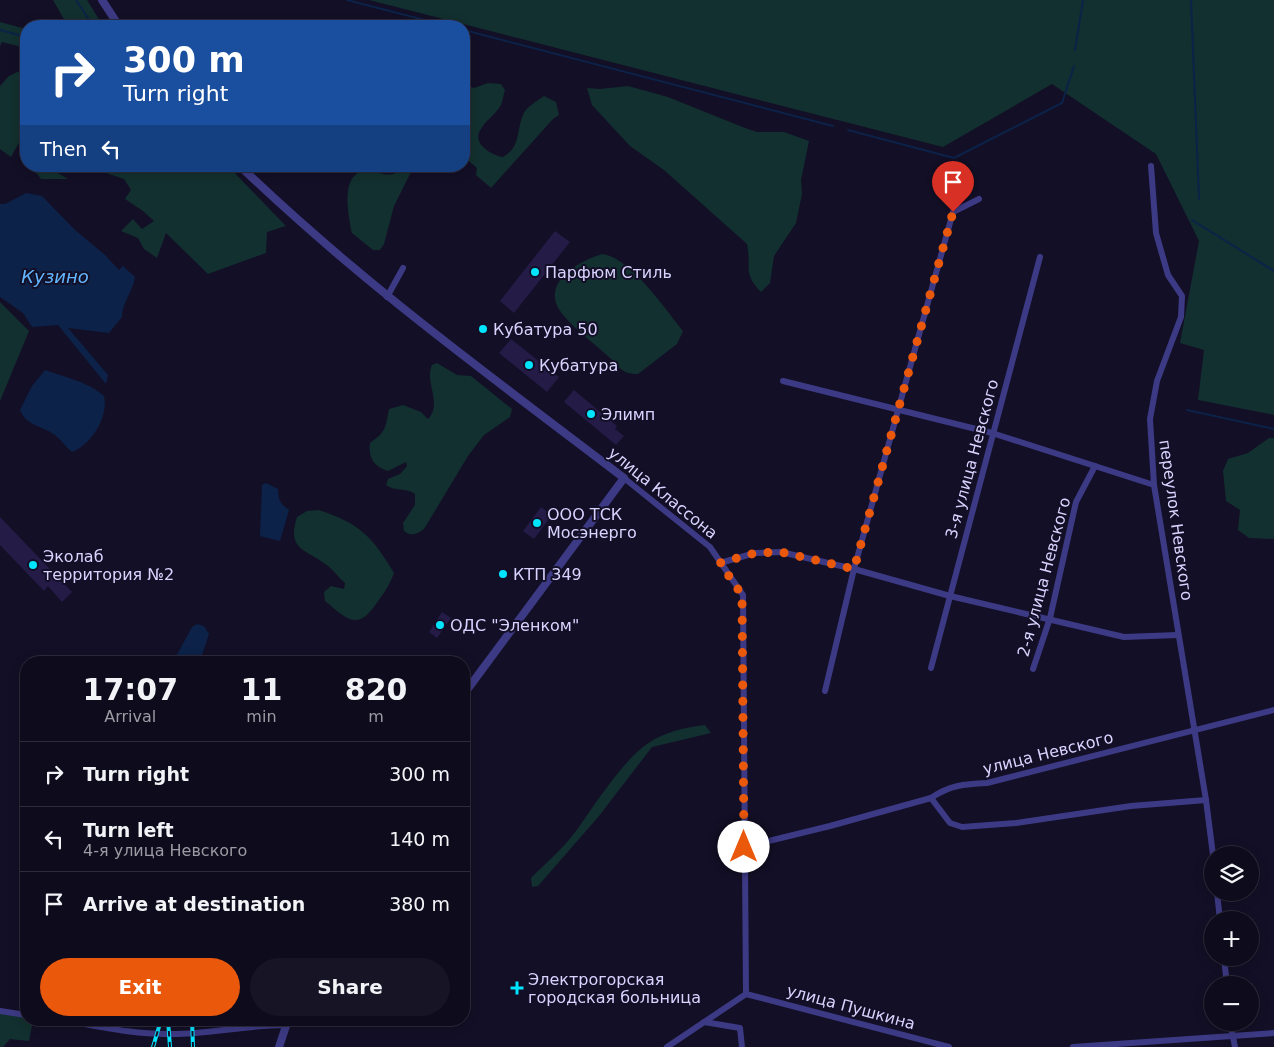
<!DOCTYPE html>
<html lang="en">
<head>
<meta charset="utf-8">
<style>
	:root { --surface:#0e0b1c; --page:#171425; --text:#f1f3f6; --muted:#9b9ba3; --line:#2e2b3b; --accent:#ea580c }
	body { margin:0; font-family:"DejaVu Sans",sans-serif; background:var(--page); color:var(--text); height:100vh; display:flex; flex-direction:column; font-size:19px; white-space:nowrap }
	* { box-sizing:border-box; margin:0 }
	p { font-size:16px; color:var(--muted) }
	.icon { flex:none; width:28px; height:28px; fill:none; stroke:currentColor; stroke-width:2; stroke-linecap:round; stroke-linejoin:round }
	.map { position:relative; flex:1; overflow:hidden }
	.sheet { position:absolute; left:20px; top:656px; width:450px; height:370px; display:flex; flex-direction:column; background:var(--surface); border-radius:20px; box-shadow:0 2px 12px #0003,0 0 0 1px var(--line) }
	.sheet>* { flex:none }
	.top-card { position:absolute; left:20px; top:20px; width:450px; height:152px; border-radius:20px; box-shadow:0 2px 12px #0003,0 0 0 1px var(--line); background:#1a4fa0; color:#fff; overflow:hidden }
	.tools { position:absolute; left:1204px; top:846px; display:grid; gap:10px }
	.tools a { display:grid; place-items:center; width:55px; height:55px; border-radius:50%; background:var(--surface); box-shadow:0 2px 12px #0003,0 0 0 1px var(--line); font-size:25px }
	.pin { position:absolute; display:grid; place-items:center; width:42px; height:42px; color:#fff; margin:-51px -21px; border-radius:50% 50% 50% 0; rotate:-45deg; box-shadow:0 0 5px #0007 }
	.pin .icon { rotate:45deg }
	.me { position:absolute; width:55px; margin:-28px; rotate:0deg; stroke-linejoin:round; filter:drop-shadow(0 0 4px #0008) }
	.turn { display:flex; align-items:center; gap:18px; height:105px; padding:0 20px; font-size:22px }
	.turn .icon { width:65px; height:65px; stroke-width:2.5 }
	.turn b { display:block; font-size:35px; line-height:42px }
	.then { display:flex; align-items:center; height:48px; padding:0 20px; background:#0003; gap:10px; font-size:19px }
	.eta { display:flex; justify-content:space-evenly; align-items:center; height:85px; text-align:center }
	.eta b { font-size:30px; font-weight:700; line-height:35px }
	.cta { display:flex; gap:10px; margin-top:auto; padding:10px 20px }
	.cta a { flex:1; height:58px; border-radius:30px; background:var(--accent); color:#fff; font-size:20px; font-weight:700; line-height:58px; text-align:center }
	.cta a+a { background:var(--page); color:var(--text) }
	ul { padding:0; list-style:none }
	li { display:flex; align-items:center; gap:15px; height:65px; padding:0 20px; border-top:1px solid var(--line) }
	li div { flex:1 }
	li b { display:block; font-size:19px }
	li em { font-style:normal }
	.map>svg:first-child { display:block }
	.green { fill:#12302f }
	.water { fill:#0c2248 }
	.lines { fill:none; stroke-linecap:round; stroke-linejoin:round }
	.stream { stroke:#0c2248; stroke-width:2 }
	.building { fill:#241b47 }
	.minor { stroke:#3d3a85; stroke-width:6 }
	.tertiary { stroke:#3d3a85; stroke-width:8 }
	.rail-casing { stroke:#00e5ff; stroke-width:4 }
	.rail { stroke:#130f26; stroke-width:2; stroke-dasharray:5.5; stroke-linecap:butt }
	.route { stroke:#ea580c; stroke-width:9; stroke-dasharray:0 16.2 }
	.poi-dot { fill:#00e5ff; stroke:#130f26; stroke-width:2 }
	.labels { text-anchor:middle; dominant-baseline:central; stroke-width:4; stroke-linejoin:round; paint-order:stroke }
	.poi-label { font-size:16px; fill:#d9d4ff; stroke:#130f26; text-anchor:start }
	.street-label { font-size:16px; fill:#d9d4ff; stroke:#130f26 }
	.water-label { font-size:18px; font-style:italic; fill:#62b6ff; stroke:#130f26 }
</style>
</head>
<body>
<div class="map">
<svg width="1274" height="1047" viewBox="0 0 1274 1047">
	<rect width="100%" height="100%" fill="#130f26"/>
	<g class="green">
		<path d="M53,0h34l16,26h-40l2,-5z"/>
		<path d="M369,0h905v415l-76,-15 6,-50 -24,-7 19,-102 -43,-87 -104,-70 -109,63z"/>
		<path d="M0,22l26,7v19l-24,-6 -2,4z"/>
		<path d="M26,68v62l-15,27 -11,-8v-63l9,-10z"/>
		<path d="M488,83l13,1 4,6c-2,6 -2,13 -6,18 -5,8 -14,13 -18,21 -10,14 10,26 22,28 18,-10 13,-25 20,-42 3,-8 14,-14 21,-19l12,6 3,13 -6,4 -62,69 -15,-13 1,-7 -13,-11v-73l10,4z"/>
		<path d="M628,86l40,11 77,31 12,4h27l25,9 -8,39 1,14 -6,29 -22,33 -4,27 -9,9c-19,-20 -9,-24 -14,-48l-83,-74 -34,-24 -38,-41 -5,-17 13,1z"/>
		<path d="M31,166h35l-10,6 12,7h-27z"/>
		<path d="M76,166h152l58,60 -19,6 -1,21 -58,21 -42,-41 -9,25 -13,-9 -6,-11 -17,-7 12,-12 9,10 12,-8 -11,-10 -18,-12 6,-9 -7,-11 -18,-6 -5,-4z"/>
		<path d="M399,166h15l-20,40 -10,38 -4,6h-7l-21,-17c-3,-16 -14,-64 17,-62 10,1 17,6 27,2z"/>
		<path d="M602,254c27,2 65,57 81,77l-6,13 -39,30c-5,0 -10,0 -14,-3 -6,-3 -9,-9 -14,-13 -13,-13 -48,-37 -54,-55 -8,-26 27,-43 46,-49z"/>
		<path d="M0,302l29,29 -29,70z"/>
		<path d="M437,363l20,12 14,1 41,33 -2,8 -26,18 -16,21 -44,73c-7,5 -12,8 -20,2l-1,-8 12,-18v-11c-9,-7 -20,-2 -29,-9l2,-6 12,-5 7,-8 -1,-4 -18,9c-14,-4 -20,-13 -18,-28 17,-12 15,-15 19,-34l14,-4 18,7 7,7c15,-15 -4,-37 4,-54z"/>
		<path d="M1269,438h5v101l-25,-1 -11,-8 2,-20 -14,-9 -3,-30 5,-12 20,-6z"/>
		<path d="M319,510c41,14 53,26 75,63 -4,11 -9,19 -16,28 -20,31 -30,19 -53,0l-1,-9 7,-6 13,3 1,-6c-6,-5 -11,-12 -17,-17 -21,-17 -42,-15 -31,-49l10,-6z"/>
		<path d="M705,725l6,8 -59,14 -53,69 -61,70 -6,1 -1,-9c17,-17 37,-34 50,-54 16,-23 43,-64 66,-80 17,-12 39,-17 58,-19z"/>
		<path d="M0,1013l26,4v3h7l-4,21 -19,-2 -7,8h-3z"/>
	</g>
	<g class="water">
		<path d="M26,193l16,3 32,33 31,26 14,15 4,-4 12,11c-2,14 -13,26 -13,40l-13,16 -41,-5 40,47 -2,9 -48,-59 -26,2 -9,-14 -23,-16v-93h5z"/>
		<path d="M45,370c19,7 44,12 59,26 5,21 -13,49 -32,56 -6,-5 -11,-12 -17,-17 -12,-9 -29,-9 -35,-25l12,-24z"/>
		<path d="M266,483l12,6c0,10 2,15 11,21l-9,31 -20,-5 2,-51z"/>
		<path d="M197,624l7,2 5,8 -7,21 1,7h-30l19,-35z"/>
	</g>
	<g class="lines">
		<g class="stream">
			<path d="M76,0l17,26"/>
			<path d="M347,0l101,26"/>
			<path d="M1191,0l8,199"/>
			<path d="M0,30l26,7"/>
			<path d="M464,30l369,96"/>
			<path d="M1075,50l8,-50"/>
			<path d="M848,130l106,28 108,-55 12,-37"/>
			<path d="M1192,220l82,51"/>
			<path d="M1187,410l87,19"/>
		</g>
	</g>
	<g class="building">
		<path d="M555,231l15,11 -56,71 -14,-12z"/>
		<path d="M511,339l48,38 -12,15 -48,-39z"/>
		<path d="M574,390l43,36 -2,3 9,7 -8,9 -52,-43z"/>
		<path d="M541,507l11,8 -18,24 -11,-8z"/>
		<path d="M0,517l72,75 -10,10 -14,-16 -4,5 -44,-46z"/>
		<path d="M442,612l9,6 -14,20 -8,-6z"/>
	</g>
	<g class="lines">
		<g class="minor">
			<path d="M1151,166l5,67 12,42 14,21 -1,21 -24,64 -7,38 4,66 52,315 7,55"/>
			<path d="M387,297l16,-29"/>
			<path d="M783,381l209,52 162,52"/>
			<path d="M624,478l86,69 33,48 3,399"/>
			<path d="M720,563l35,-10 26,-1 73,17 96,27 174,41 54,-2"/>
			<path d="M931,668l109,-411"/>
			<path d="M1033,669l17,-51 26,-116 19,-36"/>
			<path d="M825,691l29,-122 99,-357 26,-13"/>
			<path d="M931,798l19,25 12,4 54,-4 115,-17 75,-6"/>
			<path d="M744,847l86,-21 101,-28c19,-13 34,-14 56,-15l287,-73"/>
			<path d="M1217,892l3,28"/>
			<path d="M1224,958l3,27"/>
			<path d="M746,994l203,53"/>
			<path d="M0,1011l26,4"/>
			<path d="M61,1020c36,6 74,15 110,14 39,0 77,-9 115,-9"/>
			<path d="M704,1022l36,6 2,19"/>
			<path d="M1230,1022l5,25"/>
			<path d="M667,1047l79,-53"/>
			<path d="M1073,1047l201,-14"/>
		</g>
		<g class="tertiary">
			<path d="M102,0l17,26"/>
			<path d="M240,166c119,115 253,212 384,312l-160,216"/>
			<path d="M279,1047l9,-27"/>
		</g>
		<g class="rail-casing">
			<g id="rail">
				<path d="M168,1020l2,27"/>
				<path d="M192,1020l1,27"/>
				<path d="M153,1047l8,-27"/>
			</g>
		</g>
		<use href="#rail" class="rail"/>
	</g>
	<g class="lines">
		<path class="route" d="M744,847l-2,-252 -22,-32 35,-10 26,-1 73,17 99,-357"/>
	</g>
	<g class="poi-dot">
		<circle cx="535" cy="272" r="5"/>
		<circle cx="483" cy="329" r="5"/>
		<circle cx="529" cy="365" r="5"/>
		<circle cx="591" cy="414" r="5"/>
		<circle cx="537" cy="523" r="5"/>
		<circle cx="33" cy="565" r="5"/>
		<circle cx="503" cy="574" r="5"/>
		<circle cx="440" cy="625" r="5"/>
		<path d="M514.5 980.5h5v5h5v5h-5v5h-5v-5h-5v-5h5z"/>
	</g>
	<g class="labels">
		<g class="poi-label">
			<text x="545" y="272">Парфюм Стиль</text>
			<text x="493" y="329">Кубатура 50</text>
			<text x="539" y="365">Кубатура</text>
			<text x="601" y="414">Элимп</text>
			<text x="547" y="514">ООО ТСК<tspan x="547" dy="18">Мосэнерго</tspan></text>
			<text x="43" y="556">Эколаб<tspan x="43" dy="18">территория №2</tspan></text>
			<text x="513" y="574">КТП 349</text>
			<text x="450" y="625">ОДС "Эленком"</text>
			<text x="528" y="979">Электрогорская<tspan x="528" dy="18">городская больница</tspan></text>
		</g>
		<g class="street-label">
			<text transform="translate(972 459) rotate(-75)">3-я улица Невского</text>
			<text transform="translate(663 493) rotate(39)">улица Классона</text>
			<text transform="translate(1176 520) rotate(82)">переулок Невского</text>
			<text transform="translate(1044 577) rotate(-75)">2-я улица Невского</text>
			<text transform="translate(1048 753) rotate(-14)">улица Невского</text>
			<text transform="translate(851 1007) rotate(15)">улица Пушкина</text>
		</g>
		<g class="water-label">
			<text x="55" y="276">Кузино</text>
		</g>
	</g>
</svg>
<div class="tools">
<a><svg class="icon" aria-label="layers" viewBox="0 0 24 24"><path d="M12 4l9 5-9 5-9-5zM3 14l9 5 9-5"/></svg></a>
<a>+</a>
<a>−</a>
</div>
<div class="pin" style="left:953px;top:212px;background:#d93025"><svg class="icon" aria-label="arrive" viewBox="0 0 24 24"><path d="M6 21V4h12l-3 4 3 4H6"/></svg></div>
<svg class="me" style="left:744px;top:847px" viewBox="-20 -20 40 40"><circle r="19" fill="#fff"/><path d="M0-13L10 11 0 6-10 11z" fill="#ea580c"/></svg>
<div class="top-card">
<div class="turn"><svg class="icon" aria-label="right" viewBox="0 0 24 24"><path d="M7 20v-9h11M14 6l5 5-5 5"/></svg><div><b>300 m</b>Turn right</div></div>
<div class="then">Then<svg class="icon" aria-label="left" viewBox="0 0 24 24"><path d="M17 20v-9H6M10 6l-5 5 5 5"/></svg></div>
</div>
<section class="sheet">
<div class="eta">
<div><b>17:07</b><p>Arrival</p></div>
<div><b>11</b><p>min</p></div>
<div><b>820</b><p>m</p></div>
</div>
<ul>
<li><svg class="icon" aria-label="right" viewBox="0 0 24 24"><path d="M7 20v-9h11M14 6l5 5-5 5"/></svg><div><b>Turn right</b></div><em>300 m</em></li>
<li><svg class="icon" aria-label="left" viewBox="0 0 24 24"><path d="M17 20v-9H6M10 6l-5 5 5 5"/></svg><div><b>Turn left</b><p>4-я улица Невского</p></div><em>140 m</em></li>
<li><svg class="icon" aria-label="arrive" viewBox="0 0 24 24"><path d="M6 21V4h12l-3 4 3 4H6"/></svg><div><b>Arrive at destination</b></div><em>380 m</em></li>
</ul>
<div class="cta"><a>Exit</a><a>Share</a></div>
</section>
</div>
</body>
</html>
